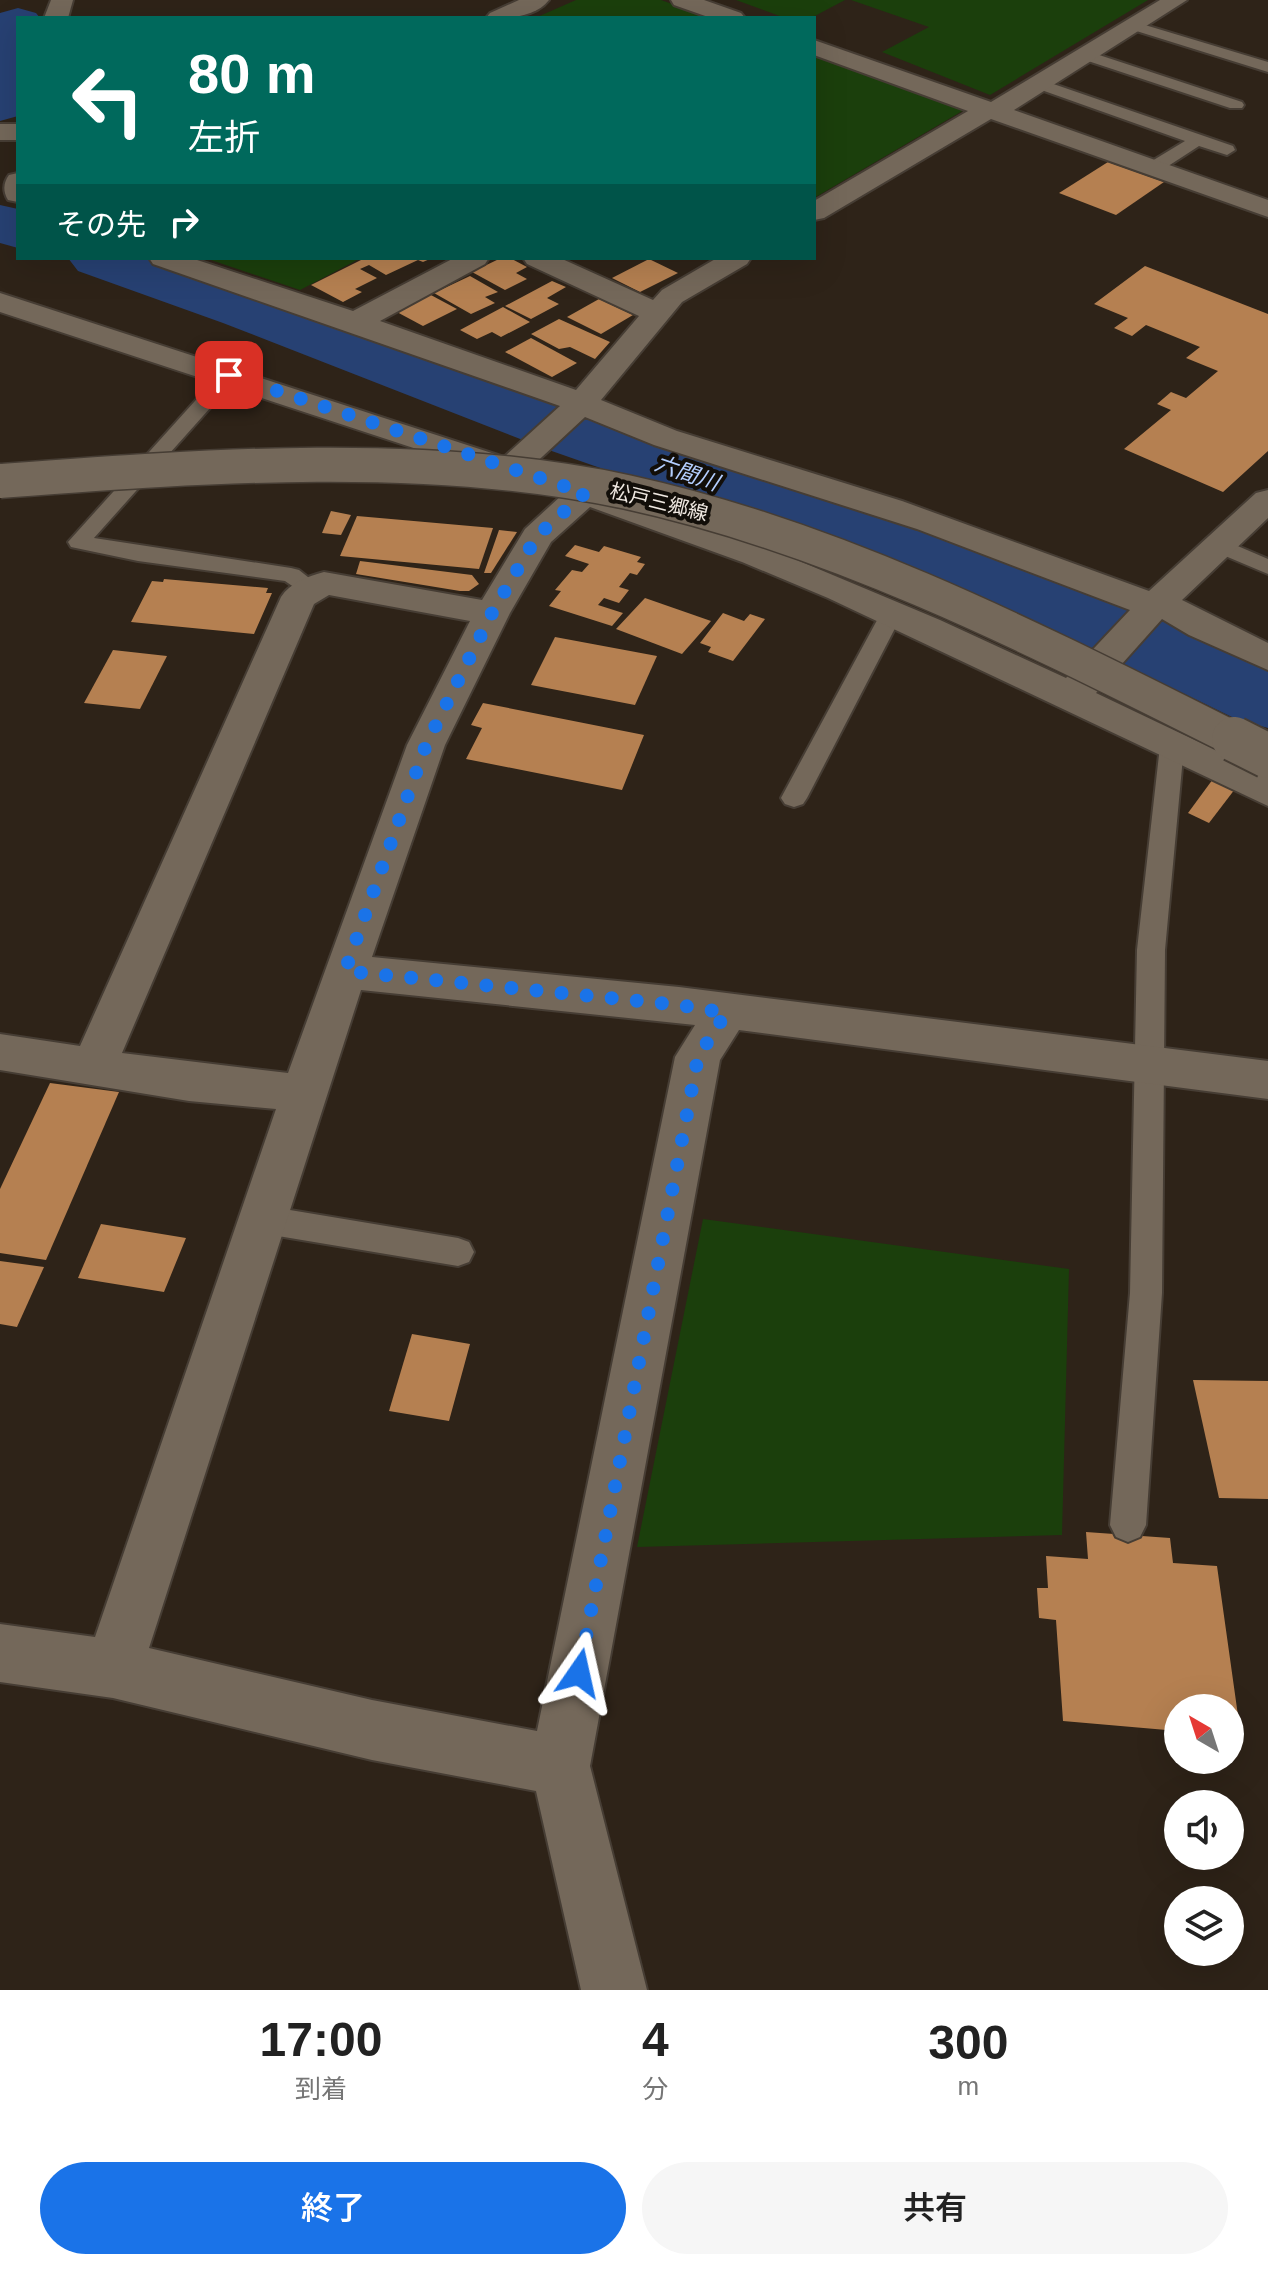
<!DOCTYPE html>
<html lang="ja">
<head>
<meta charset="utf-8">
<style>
	:root { --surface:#fff; --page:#f6f6f6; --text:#222; --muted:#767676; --accent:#1a73e8 }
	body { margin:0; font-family:Arial,"Noto Sans JP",sans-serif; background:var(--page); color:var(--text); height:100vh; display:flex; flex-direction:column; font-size:30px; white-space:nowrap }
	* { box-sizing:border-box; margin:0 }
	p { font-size:26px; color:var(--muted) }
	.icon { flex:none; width:44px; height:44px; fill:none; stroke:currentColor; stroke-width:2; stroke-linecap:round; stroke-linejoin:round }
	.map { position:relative; height:1990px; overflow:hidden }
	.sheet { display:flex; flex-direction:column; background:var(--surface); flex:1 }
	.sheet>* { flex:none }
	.banner { position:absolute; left:16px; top:16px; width:800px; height:244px; border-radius:0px; box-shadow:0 8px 32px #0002; background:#00695c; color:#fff; overflow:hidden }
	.needle { width:52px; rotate:321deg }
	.buttons { position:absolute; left:1164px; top:1694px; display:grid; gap:16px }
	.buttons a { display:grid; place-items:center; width:80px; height:80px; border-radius:50%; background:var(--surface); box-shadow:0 8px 32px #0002; font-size:40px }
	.pin { position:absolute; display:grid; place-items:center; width:68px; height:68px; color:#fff; margin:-34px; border-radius:16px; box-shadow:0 4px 12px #0006 }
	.me { position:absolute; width:88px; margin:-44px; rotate:11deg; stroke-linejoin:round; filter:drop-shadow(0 0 6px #0008) }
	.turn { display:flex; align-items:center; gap:28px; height:168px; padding:0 40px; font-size:36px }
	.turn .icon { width:104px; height:104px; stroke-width:2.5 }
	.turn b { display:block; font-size:56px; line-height:68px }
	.then { display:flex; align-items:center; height:76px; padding:0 40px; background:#0003; gap:16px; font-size:30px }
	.eta { display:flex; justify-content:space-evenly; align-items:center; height:136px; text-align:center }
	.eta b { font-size:48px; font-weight:600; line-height:56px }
	.action { display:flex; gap:16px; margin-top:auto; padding:16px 40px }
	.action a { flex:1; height:92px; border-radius:48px; background:var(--accent); color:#fff; font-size:32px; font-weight:600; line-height:92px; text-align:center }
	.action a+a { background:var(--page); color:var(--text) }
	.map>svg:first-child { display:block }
	.green { fill:#1b3f0c }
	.water { fill:#274173; stroke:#637394; stroke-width:2 }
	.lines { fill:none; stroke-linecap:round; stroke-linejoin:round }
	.river { fill:#274173; fill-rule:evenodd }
	.building { fill:#b58051 }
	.service-casing { stroke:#463d34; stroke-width:4 }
	.minor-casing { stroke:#463d34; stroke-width:4 }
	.service { fill:#74685a; fill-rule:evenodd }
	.minor { fill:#74685a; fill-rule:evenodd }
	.secondary-bridge-far1-casing { stroke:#463d34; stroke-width:37; stroke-linecap:butt }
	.secondary-bridge-casing { stroke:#463d34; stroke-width:48; stroke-linecap:butt }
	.secondary-bridge-far1 { stroke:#74685a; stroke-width:34 }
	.secondary-bridge { stroke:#74685a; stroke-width:44 }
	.route { stroke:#1a73e8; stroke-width:14; stroke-dasharray:0 25.2 }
	.labels { text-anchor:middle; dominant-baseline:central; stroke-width:8; stroke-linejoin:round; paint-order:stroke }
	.far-street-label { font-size:20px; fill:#f0e9e2; stroke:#120e09 }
	.far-water-label { font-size:22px; font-style:italic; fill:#b4cefe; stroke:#120e09 }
</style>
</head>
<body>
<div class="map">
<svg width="1268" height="1990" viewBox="0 0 1268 1990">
	<rect width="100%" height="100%" fill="#2e2318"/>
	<g class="green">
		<path d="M576,0h85l50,18h-176z"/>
		<path d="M736,0h109l-34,18h-26z"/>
		<path d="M851,0h297l-158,95 -108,-43 47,-25z"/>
		<path d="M814,56l150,54 -150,88z"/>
		<path d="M205,258h156l-61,32z"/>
		<path d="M703,1219l366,50 -7,266 -425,12z"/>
	</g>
	<path class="water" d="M1083,605l185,81v29l-204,-90z"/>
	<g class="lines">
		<g class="river">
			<path d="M18,8l18,5 4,5h-22v98l-18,5v-108z"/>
			<path d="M0,205l18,4v39l-18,-5z"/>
			<path d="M68,258h93l108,37 327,124 307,102 243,90 122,55v62l-30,-8 -150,-73 -239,-92 -303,-106 -323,-126 -145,-52z"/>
		</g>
	</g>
	<g class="building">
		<path d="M1108,162l56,20 -48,33 -57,-22z"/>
		<path d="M365,258h67l-9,4 -5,-2 -32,15 -17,-10 -9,4 17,9 -22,11 7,3 -19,10 -32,-17z"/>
		<path d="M501,258h9l17,9 -11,6 11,6 -22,11 -33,-18z"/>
		<path d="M649,259l29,14 -38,19 -28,-14z"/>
		<path d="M1145,266l123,48v137l-45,41 -99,-43 47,-39 -14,-6 14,-12 15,6 32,-27 -32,-13 14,-11 -54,-22 -14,11 -18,-8 14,-10 -34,-14z"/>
		<path d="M470,276l28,16 -13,5 10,6 -24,11 -37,-21z"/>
		<path d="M552,281l14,6 -19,11 12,6 -28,15 -26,-13z"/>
		<path d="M429,294l28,15 -34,17 -28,-15z"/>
		<path d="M599,299l34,16 -32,19 -34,-17z"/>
		<path d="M503,307l27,15 -29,15 -9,-5 -15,7 -17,-9z"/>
		<path d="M559,319l51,23 -15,17 -25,-12 -11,2 -28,-15z"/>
		<path d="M531,338l46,25 -25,14 -47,-25z"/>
		<path d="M331,511l20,4 -10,20 -19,-2z"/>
		<path d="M357,516l136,12 -14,41 -139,-13z"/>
		<path d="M499,530l18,2 -26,41h-7z"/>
		<path d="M575,545l24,7 5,-6 37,11 -4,5 8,2 -8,11 -7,-2 -11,14 10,3 -10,13 -15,-5 -6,7 25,8 -11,13 -63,-20 12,-15 -6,-1 17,-20 10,2 7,-8 -24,-8z"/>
		<path d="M360,561l112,14 7,9 -10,7h-9l-104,-17z"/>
		<path d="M164,579l104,9 -2,5h6l-18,41 -123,-12 21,-41 11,1z"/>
		<path d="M645,598l66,23 -29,33 -66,-25z"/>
		<path d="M723,613l21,8 6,-7 15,5 -32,42 -25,-9 3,-5 -11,-4z"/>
		<path d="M555,637l102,19 -22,49 -104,-20z"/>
		<path d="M113,650l54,6 -27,53 -56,-6z"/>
		<path d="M483,703l161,32 -22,55 -156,-31 16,-31 -11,-3z"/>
		<path d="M1213,779l22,10 -26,34 -21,-10z"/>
		<path d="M50,1083l69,9 -73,168 -46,-7v-64z"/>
		<path d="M101,1224l85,14 -22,54 -86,-14z"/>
		<path d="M0,1261l44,6 -27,60 -17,-3z"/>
		<path d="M412,1334l58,10 -21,77 -60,-10z"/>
		<path d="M1193,1380l75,1v118l-49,-1z"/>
		<path d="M1086,1532l84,6 3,25 44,3 24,171 -11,-1v-28h-52v23l-115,-10 -7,-101 -17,-2 -2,-30h11l-2,-32 42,3z"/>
	</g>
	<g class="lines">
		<g class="service-casing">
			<g id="service">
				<path d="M1135,22l133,40v10l-138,-43 -2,-3z"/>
				<path d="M1087,51l155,51 2,3 -2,3h-12l-148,-49v-6z"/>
				<path d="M1039,79l194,67 2,4 -8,5 -28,-9 -40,26h-12l-2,-4 2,-4 38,-23 -152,-54 -2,-3z"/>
				<path d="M229,369l7,2 3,4 -3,4 -142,159 197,30 8,2 24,19 -3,5h-16l-19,-13 -147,-20 -67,-14 -3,-5 154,-171z"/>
				<path d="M1219,538l49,21v15l-57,-24 -3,-5 3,-5z"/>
				<path d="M893,604l8,2 3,5 -97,187 -4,6 -9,3 -9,-3 -4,-6 101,-187 3,-5z"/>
				<path d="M1172,737l9,3 3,6 -19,204 -3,343 -16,232 -6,12 -12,5 -12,-5 -6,-12 20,-232 7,-343 23,-204 3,-6z"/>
				<path d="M260,1205l198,33 11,4 5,10 -5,10 -11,4 -198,-33 -11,-4 -5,-10 5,-10z"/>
			</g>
		</g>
		<g class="minor-casing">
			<g id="minor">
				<path d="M51,0h22l-5,18h-24z"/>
				<path d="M519,0h30c-14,18 -41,18 -63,18l4,-5z"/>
				<path d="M671,0h33l37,13 4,5h-34l-37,-13z"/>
				<path d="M1160,0h27l-173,110 254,90v17l-277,-98 -167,99 -10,2v-19l154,-90 -154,-56v-15l177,62z"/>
				<rect x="0" y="124" width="18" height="16"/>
				<path d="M18,173v29l-10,-2c-5,-8 -5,-17 1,-25z"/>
				<path d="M149,258h42l162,53 101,-53h35l-4,6 -105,57 196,69 63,-74 -112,-52 -4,-6h37l93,42 9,-10 55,-32h34l-4,6 -65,38 -81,98 76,31 225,70 247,90 107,-98 12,-3v28l-86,82 86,43v27l-79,-35 -27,-16 -66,74 172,82v31l-440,-208 -86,-36 -152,-55 -39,35 -41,71 -65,132 -73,212 307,30 589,74v38l-529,-69 -19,30 -130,706 57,224h-66l-45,-199 -164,-31 -259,-62 -113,-16v-58l95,13 181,-528 -87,-8 -189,-31v-36l80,12 201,-449c9,-14 27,-21 43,-25l158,28 43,-71 37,-34 -3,-4 5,-7 12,-3 190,66 174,73 126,58 64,-68 -213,-81 -263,-84 -69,-28 -56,52 -3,9 -12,3 -514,-169v-19l504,164 56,-51 -407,-142zM329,595l141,26 -63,124 -119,328 -166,-20 192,-449zM361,990l334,35 -20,32 -138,674 -165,-31 -223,-52z"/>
			</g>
		</g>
		<use href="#service" class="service"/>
		<use href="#minor" class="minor"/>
		<g class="secondary-bridge-far1-casing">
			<path id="secondary-bridge-far1" d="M0,481c203,-15 426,-32 627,11 215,47 415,151 611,249"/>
		</g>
		<g class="secondary-bridge-casing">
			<path id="secondary-bridge" d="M1234,739l34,17"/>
		</g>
		<use href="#secondary-bridge-far1" class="secondary-bridge-far1"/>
		<use href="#secondary-bridge" class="secondary-bridge"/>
	</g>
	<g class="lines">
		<path class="route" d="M229,375l356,118 -48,43 -45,77 -66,132 -81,226 334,34 47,8 -28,44 -119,616"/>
	</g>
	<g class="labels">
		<g class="far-street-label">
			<text transform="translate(659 502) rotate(14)">松戸三郷線</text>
		</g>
		<g class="far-water-label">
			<text transform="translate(687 473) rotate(19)">六間川</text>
		</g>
	</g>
</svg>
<div class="buttons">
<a><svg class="needle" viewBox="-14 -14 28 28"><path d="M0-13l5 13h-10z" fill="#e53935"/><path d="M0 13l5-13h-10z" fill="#767676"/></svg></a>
<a><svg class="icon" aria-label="sound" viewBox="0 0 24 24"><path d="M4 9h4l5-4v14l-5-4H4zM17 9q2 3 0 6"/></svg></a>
<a><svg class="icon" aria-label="layers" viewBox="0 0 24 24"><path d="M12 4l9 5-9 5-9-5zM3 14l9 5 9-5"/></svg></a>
</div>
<div class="pin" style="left:229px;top:375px;background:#d93025"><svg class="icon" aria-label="arrive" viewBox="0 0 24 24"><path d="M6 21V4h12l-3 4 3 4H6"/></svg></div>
<svg class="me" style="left:579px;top:1673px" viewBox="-20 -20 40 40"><path d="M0-17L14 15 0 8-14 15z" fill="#1a73e8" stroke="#fff" stroke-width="4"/></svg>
<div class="banner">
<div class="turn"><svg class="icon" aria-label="left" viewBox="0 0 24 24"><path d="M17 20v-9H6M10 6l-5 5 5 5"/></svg><div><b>80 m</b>左折</div></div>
<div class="then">その先<svg class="icon" aria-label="right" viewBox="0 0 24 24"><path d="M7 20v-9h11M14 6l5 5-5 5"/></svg></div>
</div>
</div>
<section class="sheet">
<div class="eta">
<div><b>17:00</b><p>到着</p></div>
<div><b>4</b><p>分</p></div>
<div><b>300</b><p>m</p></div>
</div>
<div class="action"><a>終了</a><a>共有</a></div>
</section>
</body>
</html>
